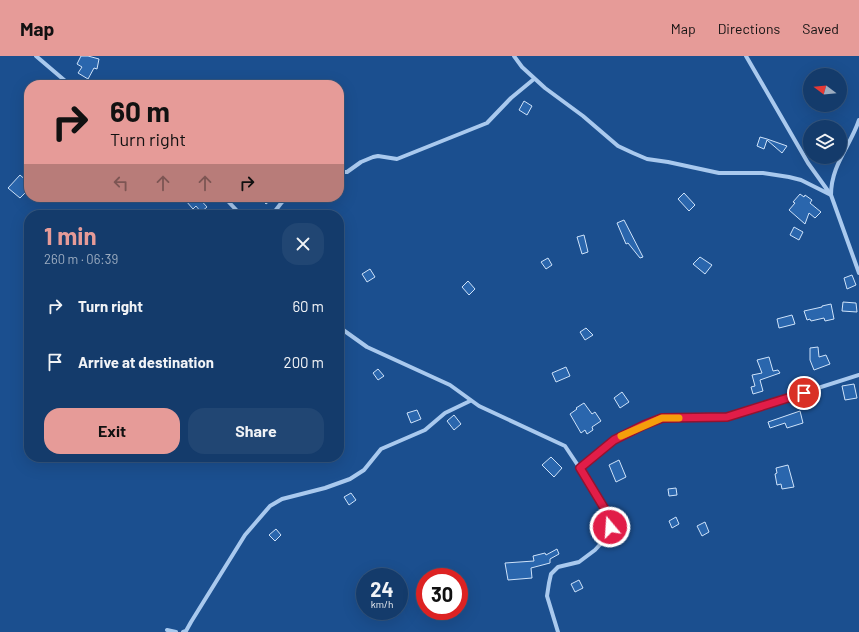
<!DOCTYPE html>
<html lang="en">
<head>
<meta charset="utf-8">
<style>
	:root { --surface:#143b6b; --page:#214673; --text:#f1f3f6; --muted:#9dadc1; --line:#33557e; --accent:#e69b98 }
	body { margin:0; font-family:Barlow,sans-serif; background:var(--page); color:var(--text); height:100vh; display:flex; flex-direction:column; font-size:15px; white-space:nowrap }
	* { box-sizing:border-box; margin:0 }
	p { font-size:13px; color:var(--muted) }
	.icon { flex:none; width:22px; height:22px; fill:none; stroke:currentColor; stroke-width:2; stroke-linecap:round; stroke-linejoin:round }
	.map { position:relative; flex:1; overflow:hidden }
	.side { position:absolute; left:24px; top:154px; width:320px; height:252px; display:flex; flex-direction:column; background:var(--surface); border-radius:16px; box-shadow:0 4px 16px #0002,0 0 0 1px var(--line) }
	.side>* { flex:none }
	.guide { position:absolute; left:24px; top:24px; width:320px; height:122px; border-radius:16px; box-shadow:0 4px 16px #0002,0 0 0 1px var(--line); background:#e69b98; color:#111; overflow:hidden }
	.needle { width:26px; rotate:286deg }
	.fabs { position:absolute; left:803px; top:12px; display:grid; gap:8px }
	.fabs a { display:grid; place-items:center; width:44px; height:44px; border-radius:50%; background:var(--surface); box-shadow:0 4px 16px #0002,0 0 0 1px var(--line); font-size:20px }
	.speed { position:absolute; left:356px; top:512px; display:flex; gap:8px; font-size:20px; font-weight:700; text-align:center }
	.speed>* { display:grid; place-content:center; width:52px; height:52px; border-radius:50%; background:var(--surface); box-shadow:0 4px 16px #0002,0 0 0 1px var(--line); line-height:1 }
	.speed small { font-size:10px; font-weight:400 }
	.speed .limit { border:6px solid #d22; background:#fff; color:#111 }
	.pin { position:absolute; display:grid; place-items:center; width:34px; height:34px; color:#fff; margin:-17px; border:2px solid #fff; border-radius:50%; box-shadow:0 1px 4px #0007 }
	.me { position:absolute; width:44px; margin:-22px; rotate:342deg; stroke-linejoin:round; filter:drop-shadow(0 0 3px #0008) }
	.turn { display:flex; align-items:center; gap:14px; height:84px; padding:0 20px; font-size:18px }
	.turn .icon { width:52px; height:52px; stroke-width:2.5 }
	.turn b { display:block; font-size:28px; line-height:34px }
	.lanes { display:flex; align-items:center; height:38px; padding:0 20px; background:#0003; justify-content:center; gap:20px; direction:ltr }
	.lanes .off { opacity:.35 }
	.round { display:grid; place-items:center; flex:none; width:42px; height:42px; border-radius:16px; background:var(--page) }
	.overview { display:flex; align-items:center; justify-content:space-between; height:68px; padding:0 20px }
	h1 { font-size:24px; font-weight:700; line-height:30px; color:var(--accent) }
	.primary-button { display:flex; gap:8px; margin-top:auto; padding:8px 20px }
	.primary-button a { flex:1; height:46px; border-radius:16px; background:var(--accent); color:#111; font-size:16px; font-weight:700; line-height:46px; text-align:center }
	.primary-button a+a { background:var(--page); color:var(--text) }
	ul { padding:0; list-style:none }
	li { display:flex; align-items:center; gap:12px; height:56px; padding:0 20px }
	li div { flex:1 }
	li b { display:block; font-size:15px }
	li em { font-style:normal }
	header { display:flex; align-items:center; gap:24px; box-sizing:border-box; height:56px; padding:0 20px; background:var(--accent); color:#111 }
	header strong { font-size:19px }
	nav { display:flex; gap:22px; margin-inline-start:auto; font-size:14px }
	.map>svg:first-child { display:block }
	.building { fill:#2a66ad; stroke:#cfe3fa }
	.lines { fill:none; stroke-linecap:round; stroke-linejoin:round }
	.street { stroke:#a9c9ee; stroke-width:4 }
	.route-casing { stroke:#92132f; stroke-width:10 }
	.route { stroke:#e11d48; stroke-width:7 }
	.slow { stroke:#f59e0b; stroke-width:7 }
</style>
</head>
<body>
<header>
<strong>Map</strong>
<nav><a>Map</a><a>Directions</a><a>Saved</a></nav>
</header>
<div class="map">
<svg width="859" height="576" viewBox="0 0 859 576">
	<rect width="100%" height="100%" fill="#1b4f8f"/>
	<g class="building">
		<path d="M81,0h7l11,3 -2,10 -3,-1 -6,11 -10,-6 4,-6 -5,-3z"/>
		<path d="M524,45l8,5 -5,9 -8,-5z"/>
		<path d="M760,81l7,2 20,7 -5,7 -15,-13 -3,9 -7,-3z"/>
		<path d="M20,119l9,8v6l-9,9 -12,-10z"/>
		<path d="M684,137l11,12 -6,6 -11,-12z"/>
		<path d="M800,138l4,3 1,-2 7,5 -2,3 11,9 -6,6 -6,-5 -4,11 -16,-14 6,-7 -2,-1z"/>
		<path d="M190,141h8l9,10 -6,5 -5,-6 -3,3 -7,-8z"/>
		<path d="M260,141h15l-9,7z"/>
		<path d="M624,164l19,37 -3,1 -12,-15 -2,1 -9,-21z"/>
		<path d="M794,171l9,5 -4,8 -9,-5z"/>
		<path d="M584,179l4,17 -6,2 -5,-17z"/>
		<path d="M700,201l12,8 -7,9 -12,-10z"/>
		<path d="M548,202l4,7 -6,4 -5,-7z"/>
		<path d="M370,213l5,8 -8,5 -5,-8z"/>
		<path d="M852,219l4,10 -9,4 -3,-11z"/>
		<path d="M468,225l7,8 -6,6 -7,-8z"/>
		<path d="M843,246l13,1 1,9 -15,-1z"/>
		<path d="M831,248l3,15 -9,2 -1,-3 -13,3 -1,-2 -3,1 -3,-9 18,-4v-1z"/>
		<path d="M792,259l3,9 -16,4 -2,-9z"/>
		<path d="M586,272l7,7 -8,5 -5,-8z"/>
		<path d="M818,291l1,10 7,-2 4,9 -16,6 -4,-10v-12z"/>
		<path d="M769,301l4,14 5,-1 2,3 -20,7 3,11 -10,3 -2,-7 4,-1 -3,-11 10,-2 -5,-13z"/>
		<path d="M566,311l4,9 -14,6 -4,-9z"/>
		<path d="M378,313l6,7 -6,4 -5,-7z"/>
		<path d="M854,328l3,14 -12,2 -3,-14z"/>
		<path d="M622,336l7,10 -9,6 -6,-10z"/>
		<path d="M584,347l8,11 3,-2 6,9 -9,6 1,3 -6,4 -2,-4 -4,3 -11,-19 7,-5 -1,-1z"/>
		<path d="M417,354l4,9 -10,4 -4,-10z"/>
		<path d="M800,355l3,12 -16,5 -2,-5 -15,5 -2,-6z"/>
		<path d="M454,359l7,9 -7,6 -7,-9z"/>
		<path d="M551,401l11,11 -8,9 -12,-12z"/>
		<path d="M619,404l7,17 -10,5 -7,-17z"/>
		<path d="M788,409l6,22 -12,2 -1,-5 -4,1 -2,-11 2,-1 -1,-5z"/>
		<path d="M676,432l1,7 -8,1 -1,-7z"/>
		<path d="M351,437l5,7 -7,5 -5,-8z"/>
		<path d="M676,461l3,7 -7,4 -3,-7z"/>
		<path d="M705,466l4,10 -7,4 -5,-10z"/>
		<path d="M276,473l5,6 -6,6 -6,-6z"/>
		<path d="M557,493l2,5 -9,5v4l-19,5 1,10 -24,2 -3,-17 29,-2 -1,-5 12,-3 1,2z"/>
		<path d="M579,524l4,8 -8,4 -4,-8z"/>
	</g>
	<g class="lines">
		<g class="street">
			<path d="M36,0l34,29"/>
			<path d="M514,0l8,11 23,21 38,28 35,30 15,7 14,6 21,3 51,11h44l26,4 12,3 30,15 -23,-32 -62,-107"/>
			<path d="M859,64c-9,27 -28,45 -28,75l28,78"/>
			<path d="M339,116h8l14,-10 12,-5 5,-1 19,3 90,-36 24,-25 23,-19"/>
			<path d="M224,141l17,18"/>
			<path d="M272,159l10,-13 8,-5"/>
			<path d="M339,271l28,20 83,38 29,21 86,40 32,48 9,17 4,16 -3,10 -12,13 -16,12 -21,5 -7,7 -2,9 -2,13 11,36"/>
			<path d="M580,412l34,-28 30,-15 18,-7 65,-1 132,-42"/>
			<path d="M167,574l9,2"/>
			<path d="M183,576l3,-1 5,-9 54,-87 25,-29 12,-7 43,-11 25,-9 14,-9 17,-21 44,-19 20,-17 25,-12"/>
		</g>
	</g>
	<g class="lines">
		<g class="route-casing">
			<path id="route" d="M610,471l-4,-16 -26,-43 34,-28 30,-15 18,-7 65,-1 77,-24"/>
		</g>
		<use href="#route" class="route"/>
		<path class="slow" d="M621,380l41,-18h17"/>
	</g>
</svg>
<div class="fabs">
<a><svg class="needle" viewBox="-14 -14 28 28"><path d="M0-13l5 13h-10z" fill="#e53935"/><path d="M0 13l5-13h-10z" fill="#9dadc1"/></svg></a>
<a><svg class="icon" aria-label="layers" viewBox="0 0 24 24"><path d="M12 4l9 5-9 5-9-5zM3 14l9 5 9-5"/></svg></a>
</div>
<div class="speed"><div>24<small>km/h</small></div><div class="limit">30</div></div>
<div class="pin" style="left:804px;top:337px;background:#d93025"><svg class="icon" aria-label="arrive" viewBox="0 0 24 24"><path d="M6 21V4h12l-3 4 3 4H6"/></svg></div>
<svg class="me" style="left:610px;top:471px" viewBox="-20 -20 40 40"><circle r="17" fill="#e11d48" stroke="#fff" stroke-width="3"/><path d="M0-11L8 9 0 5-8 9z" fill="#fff"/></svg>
<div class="guide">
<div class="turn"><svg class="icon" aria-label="right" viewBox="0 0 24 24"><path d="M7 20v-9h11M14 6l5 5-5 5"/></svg><div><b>60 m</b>Turn right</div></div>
<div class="lanes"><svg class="icon off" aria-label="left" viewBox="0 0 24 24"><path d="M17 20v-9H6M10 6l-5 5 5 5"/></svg><svg class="icon off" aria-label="ahead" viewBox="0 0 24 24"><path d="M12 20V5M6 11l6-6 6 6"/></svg><svg class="icon off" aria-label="ahead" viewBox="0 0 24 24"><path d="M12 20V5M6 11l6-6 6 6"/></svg><svg class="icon" aria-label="right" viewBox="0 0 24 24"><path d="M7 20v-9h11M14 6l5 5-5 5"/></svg></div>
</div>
<section class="side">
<div class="overview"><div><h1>1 min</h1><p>260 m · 06:39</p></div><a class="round"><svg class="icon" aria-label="close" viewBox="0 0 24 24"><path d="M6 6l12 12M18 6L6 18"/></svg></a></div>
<ul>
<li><svg class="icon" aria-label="right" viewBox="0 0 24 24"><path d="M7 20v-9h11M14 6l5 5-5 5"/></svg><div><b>Turn right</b></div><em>60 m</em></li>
<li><svg class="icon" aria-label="arrive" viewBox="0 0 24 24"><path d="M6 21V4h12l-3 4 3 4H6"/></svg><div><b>Arrive at destination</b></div><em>200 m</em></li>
</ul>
<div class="primary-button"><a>Exit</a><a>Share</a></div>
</section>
</div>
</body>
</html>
